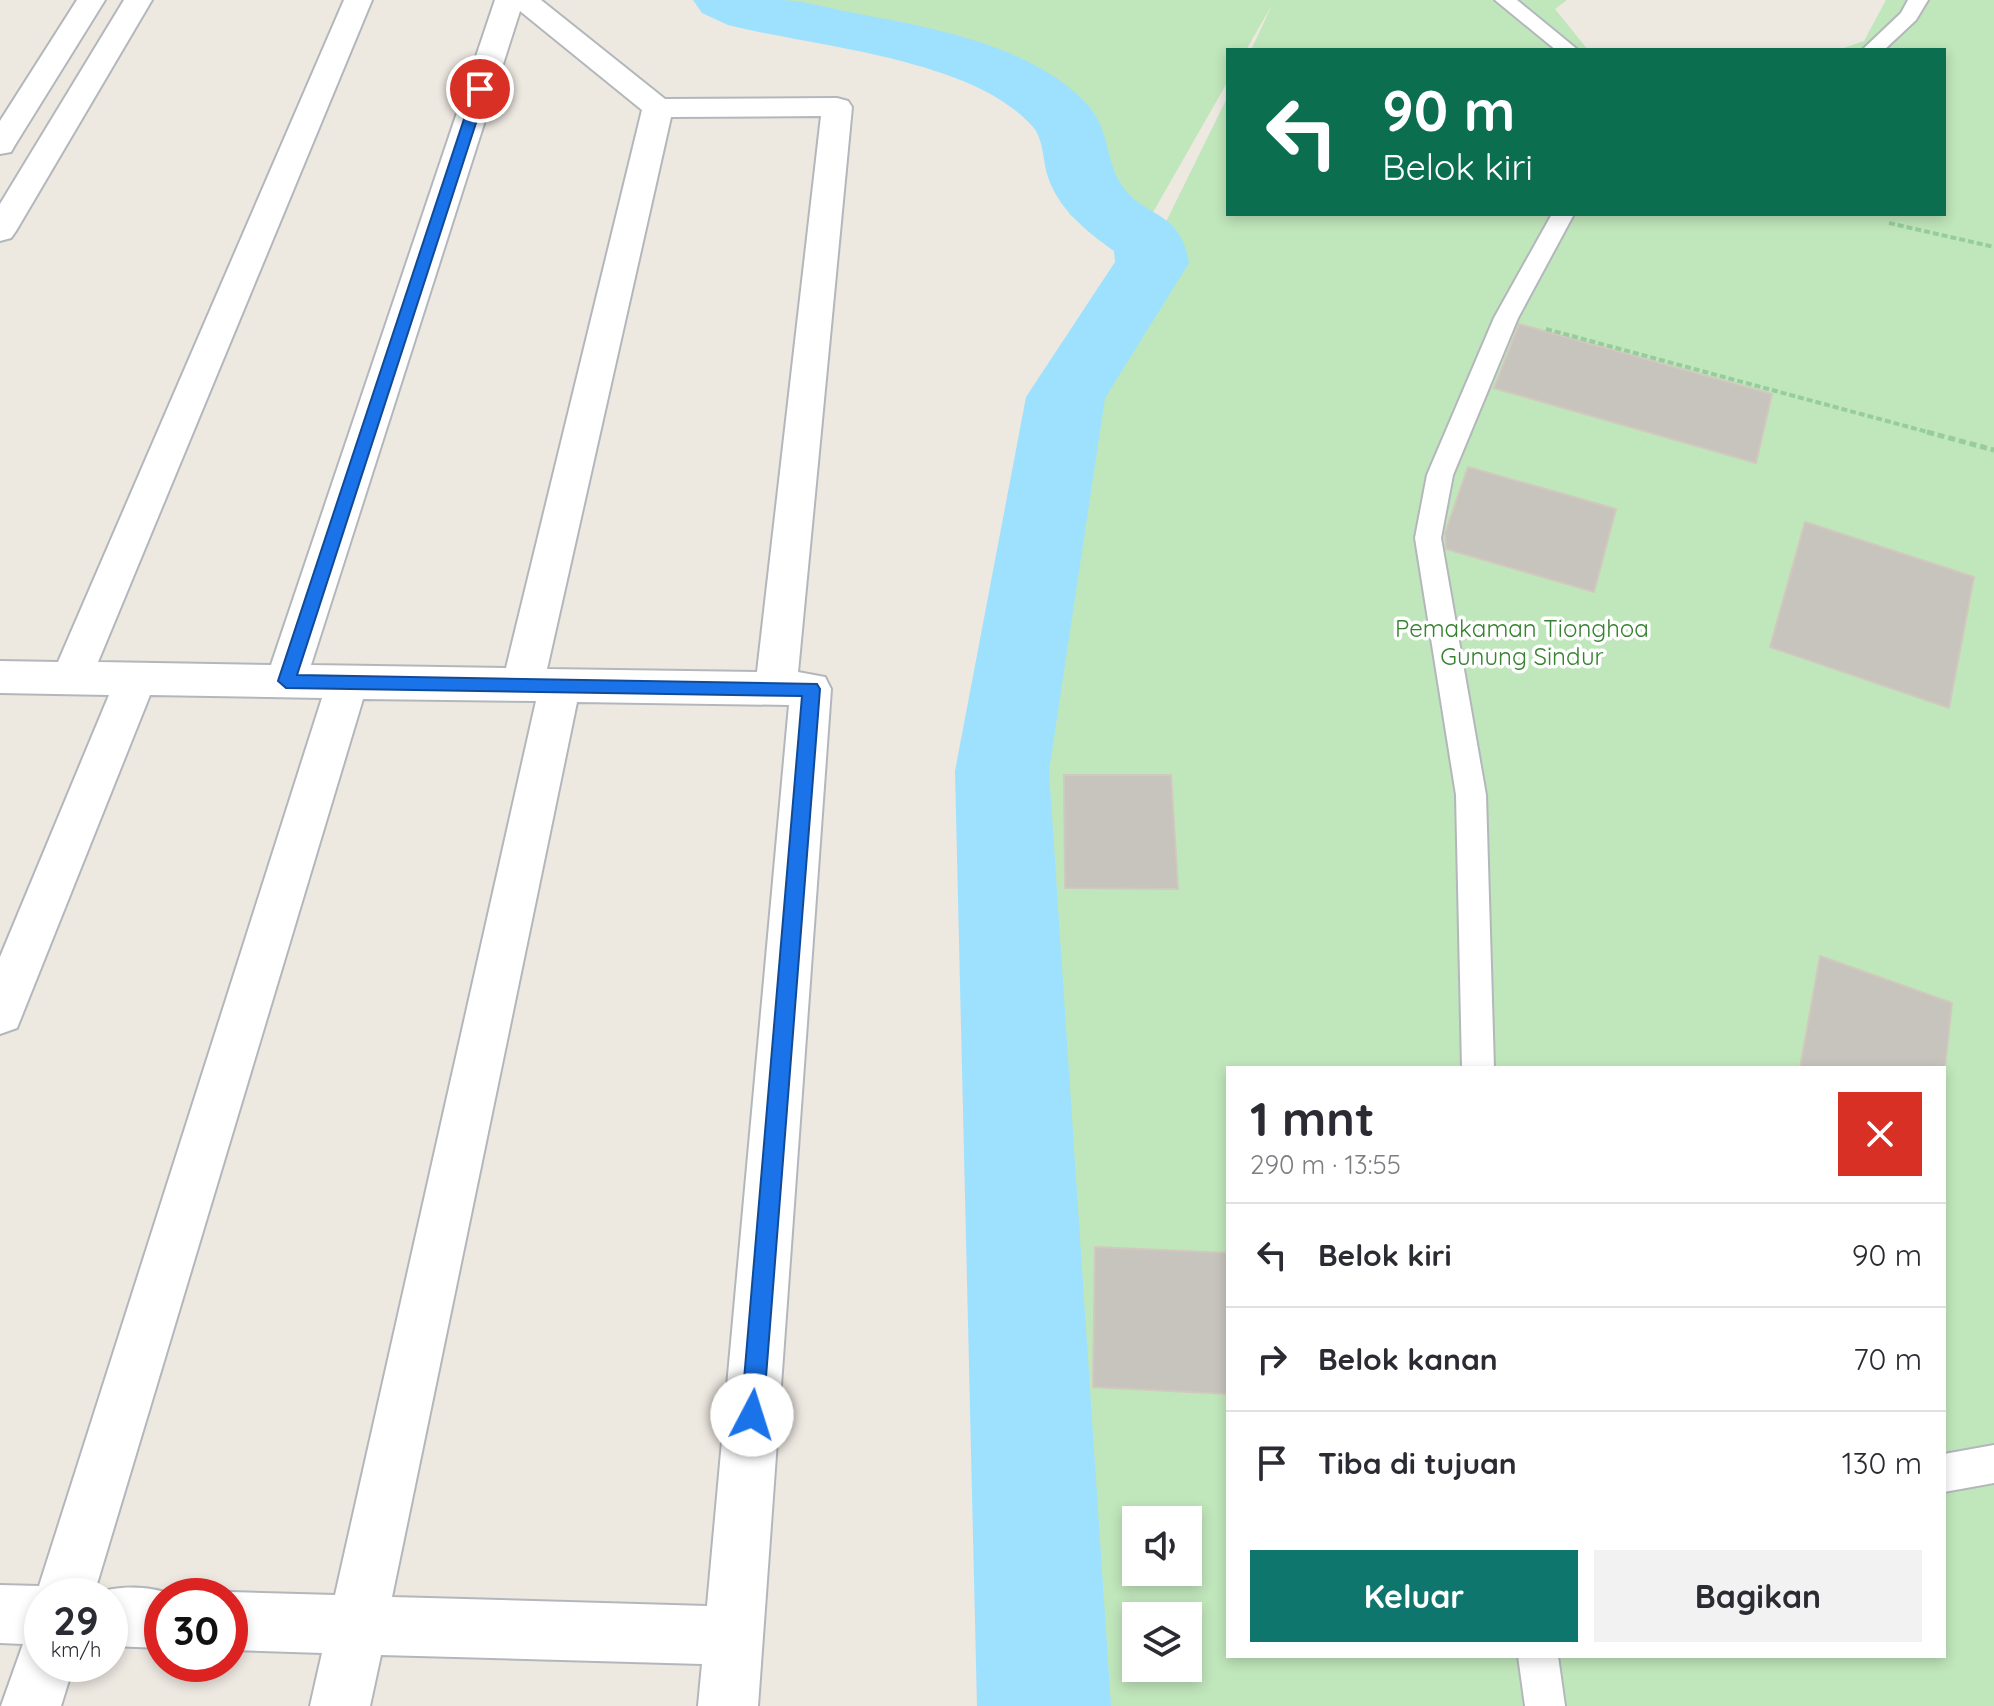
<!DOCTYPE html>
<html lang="id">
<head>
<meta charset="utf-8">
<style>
	:root { --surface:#fff; --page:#f2f2f3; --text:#2b2b33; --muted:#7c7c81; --line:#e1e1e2; --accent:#0f766e }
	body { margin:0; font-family:Quicksand,sans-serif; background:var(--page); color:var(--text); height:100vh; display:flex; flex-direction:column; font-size:30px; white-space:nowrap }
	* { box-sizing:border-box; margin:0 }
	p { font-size:26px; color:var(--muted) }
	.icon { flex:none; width:44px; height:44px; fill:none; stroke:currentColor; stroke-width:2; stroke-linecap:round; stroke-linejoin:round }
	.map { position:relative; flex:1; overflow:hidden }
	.sheet { position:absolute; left:1226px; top:1066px; width:720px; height:592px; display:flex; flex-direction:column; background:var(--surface); border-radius:0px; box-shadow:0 4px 12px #0003 }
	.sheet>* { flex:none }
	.top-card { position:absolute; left:1226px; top:48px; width:720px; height:168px; border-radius:0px; box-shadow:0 4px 12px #0003; background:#0b6e4f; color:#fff; overflow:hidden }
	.tools { position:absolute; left:1122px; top:1506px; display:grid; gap:16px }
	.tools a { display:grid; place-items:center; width:80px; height:80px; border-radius:0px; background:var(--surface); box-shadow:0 4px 12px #0003; font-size:40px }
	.speed { position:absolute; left:24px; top:1578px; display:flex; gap:16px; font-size:40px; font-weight:700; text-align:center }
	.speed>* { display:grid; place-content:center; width:104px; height:104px; border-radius:50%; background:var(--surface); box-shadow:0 4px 12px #0003; line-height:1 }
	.speed small { font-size:20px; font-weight:400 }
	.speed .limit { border:12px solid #d22; background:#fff; color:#111 }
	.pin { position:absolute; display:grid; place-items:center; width:68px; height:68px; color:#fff; margin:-34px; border:4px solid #fff; border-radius:50%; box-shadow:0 2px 8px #0007 }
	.me { position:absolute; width:88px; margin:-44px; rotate:5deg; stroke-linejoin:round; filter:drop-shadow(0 0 6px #0008) }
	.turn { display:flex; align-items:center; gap:28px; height:168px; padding:0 24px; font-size:36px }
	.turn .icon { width:104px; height:104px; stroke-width:2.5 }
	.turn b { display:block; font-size:56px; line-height:68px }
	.round { display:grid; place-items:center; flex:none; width:84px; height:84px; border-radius:0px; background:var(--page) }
	.head { display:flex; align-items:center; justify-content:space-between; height:136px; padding:0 24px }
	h1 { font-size:48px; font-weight:700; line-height:60px }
	.cta { display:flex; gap:16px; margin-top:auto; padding:16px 24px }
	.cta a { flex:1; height:92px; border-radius:0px; background:var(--accent); color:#fff; font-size:32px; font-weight:700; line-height:92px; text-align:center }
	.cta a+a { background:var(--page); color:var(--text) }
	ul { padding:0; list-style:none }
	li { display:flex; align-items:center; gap:24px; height:104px; padding:0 24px; border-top:2px solid var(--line) }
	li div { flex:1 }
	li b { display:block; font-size:30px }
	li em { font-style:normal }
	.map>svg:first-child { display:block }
	.green { fill:#c0e6bb; fill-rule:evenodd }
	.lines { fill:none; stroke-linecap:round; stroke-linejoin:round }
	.river { fill:#9de1ff; fill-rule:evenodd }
	.building { fill:#c7c3bd; stroke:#d1c9be; stroke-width:2 }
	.lane-casing { stroke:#b3b7bc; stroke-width:4 }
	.street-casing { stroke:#b3b7bc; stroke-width:4 }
	.path-far1 { stroke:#96cc9e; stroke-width:4; stroke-dasharray:6 3; stroke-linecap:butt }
	.path { stroke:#96cc9e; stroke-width:5; stroke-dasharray:7 4; stroke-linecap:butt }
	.lane { fill:#fff; fill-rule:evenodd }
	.street { fill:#fff; fill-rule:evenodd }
	.route { fill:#1a73e8; stroke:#114b97; stroke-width:2 }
	.labels { text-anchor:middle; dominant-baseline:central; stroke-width:7; stroke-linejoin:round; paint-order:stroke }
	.park-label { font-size:24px; fill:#378230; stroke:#fff }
</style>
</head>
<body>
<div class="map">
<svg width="1994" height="1706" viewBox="0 0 1994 1706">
	<rect width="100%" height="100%" fill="#ede8e0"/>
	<g class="green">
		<path d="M706,0h861l-12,9 33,41h-337l21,-45 -26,45h-18v31l-100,175 -59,-42 8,-59 -27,-73 -72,-30 -184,-21z"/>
		<path d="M1886,0h108v1706h-949l-20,-266 -4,-781 105,-356 102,-207v118h716v-164h-106l26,-9zM1228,1068h716v588h-716zM1136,1520h52v52h-52zM1136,1616h52v52h-52z"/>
	</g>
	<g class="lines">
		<path class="river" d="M693,0c30,0 61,0 91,0 21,1 44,8 65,12 78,15 177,31 235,89 27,27 20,57 37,83 24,36 59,24 68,79l-84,135 -56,373 62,935h-134l-22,-935 71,-374 89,-135 -1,-11c-28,-20 -57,-43 -67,-77 -4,-15 -4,-36 -14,-47 -60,-69 -219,-80 -305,-102l-26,-12z"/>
	</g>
	<g class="building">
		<path d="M1519,324l253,70 -16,69 -262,-75z"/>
		<path d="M1468,467l148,42 -22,83 -148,-43 -1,-16z"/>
		<path d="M1805,522l169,55 -25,131 -179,-61z"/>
		<path d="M1064,775h107l7,114 -113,-1z"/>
		<path d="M1820,956l132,47 -7,65h-145z"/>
		<path d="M1095,1247l133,6v141l-135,-7z"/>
	</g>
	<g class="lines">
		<g class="lane-casing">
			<g id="lane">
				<path d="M1495,0h22l61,50h-22z"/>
				<path d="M1908,0h20l-12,20 -32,30h-22l39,-37z"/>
				<path d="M1552,214h22l-56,104 -65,157 -12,63 45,257 8,273h-32l-6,-273 -41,-257 12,-63 67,-157z"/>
				<path d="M1994,1445v38l-50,9v-38z"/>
				<path d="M1518,1656h40l7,50h-40z"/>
			</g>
		</g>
		<g class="street-casing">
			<g id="street">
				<path d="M77,0h28l-90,145 -4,7 -11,2v-33z"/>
				<path d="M124,0h28l-136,231 -5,7 -11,3v-37z"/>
				<path d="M344,0h28l-274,662 173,3 224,-665h46l124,99 172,-1 11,3 4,6 -54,565 27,5 6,12 -73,1017h-60l4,-42 -321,-9 -11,51h-60l12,-53 -92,-3v-54h-10l10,-4 105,3 201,-894 -173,-2 -269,895c25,-10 58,-8 83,2h-15v52l-52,-2v-50h-68v68h32l-13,42h-60l22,-62 -23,-1v-58l39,1 283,-888 -172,-3 -127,318 -6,15 -17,6v-77l109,-262 -109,-2v-32l58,1zM520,11l122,99 -136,558 -195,-3zM821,116l-64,556 -210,-3 124,-552zM577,702l212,3 -82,901 -315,-9z"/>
			</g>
		</g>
		<g class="path-far1">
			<path d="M1889,223l105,24"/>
			<path d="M1546,329l389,105"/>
		</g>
		<path class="path" d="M1927,432l67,18"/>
		<use href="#lane" class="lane"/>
		<use href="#street" class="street"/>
	</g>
	<path class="route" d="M480,85l7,4 -190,586 520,9 3,5 -57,726 -3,8 -8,3 -8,-3 -3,-8 61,-719 -516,-8 -8,-7 196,-592z"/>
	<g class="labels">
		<g class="park-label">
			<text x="1522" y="628">Pemakaman Tionghoa<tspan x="1522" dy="28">Gunung Sindur</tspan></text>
		</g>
	</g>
</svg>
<div class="tools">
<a><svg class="icon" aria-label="sound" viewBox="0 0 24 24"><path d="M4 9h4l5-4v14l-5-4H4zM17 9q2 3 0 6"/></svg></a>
<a><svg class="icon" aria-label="layers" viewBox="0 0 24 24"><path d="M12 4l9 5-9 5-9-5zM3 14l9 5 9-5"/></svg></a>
</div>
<div class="speed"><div>29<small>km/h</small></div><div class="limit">30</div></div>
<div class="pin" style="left:480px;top:89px;background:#d93025"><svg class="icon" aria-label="arrive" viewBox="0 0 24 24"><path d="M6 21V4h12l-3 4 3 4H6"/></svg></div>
<svg class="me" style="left:752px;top:1415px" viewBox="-20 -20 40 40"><circle r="19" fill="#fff"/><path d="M0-13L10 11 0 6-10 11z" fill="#1a73e8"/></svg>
<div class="top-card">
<div class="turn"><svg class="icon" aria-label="left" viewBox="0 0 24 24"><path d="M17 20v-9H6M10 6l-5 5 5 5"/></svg><div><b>90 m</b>Belok kiri</div></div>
</div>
<section class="sheet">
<div class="head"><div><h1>1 mnt</h1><p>290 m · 13:55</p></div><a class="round" style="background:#d93025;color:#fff"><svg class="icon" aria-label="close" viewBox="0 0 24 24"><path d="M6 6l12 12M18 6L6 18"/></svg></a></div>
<ul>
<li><svg class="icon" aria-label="left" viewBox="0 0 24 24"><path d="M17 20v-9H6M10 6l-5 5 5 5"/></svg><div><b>Belok kiri</b></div><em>90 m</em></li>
<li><svg class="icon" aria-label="right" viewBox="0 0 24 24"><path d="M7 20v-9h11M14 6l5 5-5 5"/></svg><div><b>Belok kanan</b></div><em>70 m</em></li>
<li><svg class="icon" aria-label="arrive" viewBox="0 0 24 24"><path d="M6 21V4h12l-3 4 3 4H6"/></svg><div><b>Tiba di tujuan</b></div><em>130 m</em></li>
</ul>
<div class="cta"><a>Keluar</a><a>Bagikan</a></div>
</section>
</div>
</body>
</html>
